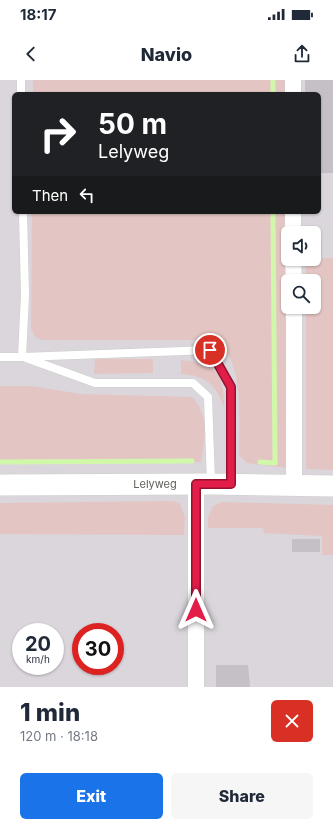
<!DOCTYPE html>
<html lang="en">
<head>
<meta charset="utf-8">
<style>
	:root { --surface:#fff; --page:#f6f6f7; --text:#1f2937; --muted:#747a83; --accent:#1a73e8 }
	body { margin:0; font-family:Inter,sans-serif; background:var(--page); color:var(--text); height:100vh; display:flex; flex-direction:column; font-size:15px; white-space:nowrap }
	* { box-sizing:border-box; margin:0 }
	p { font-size:13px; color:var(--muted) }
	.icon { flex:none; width:22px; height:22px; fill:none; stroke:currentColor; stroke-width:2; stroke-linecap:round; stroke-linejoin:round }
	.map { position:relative; height:607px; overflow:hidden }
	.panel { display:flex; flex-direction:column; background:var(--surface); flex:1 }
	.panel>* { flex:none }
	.hud { position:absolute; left:12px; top:12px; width:309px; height:122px; border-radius:6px; box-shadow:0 1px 3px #0004; background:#202124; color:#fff; overflow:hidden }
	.buttons { position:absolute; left:281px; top:146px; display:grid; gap:8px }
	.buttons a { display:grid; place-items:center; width:40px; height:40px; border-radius:6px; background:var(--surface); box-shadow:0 1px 3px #0004; font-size:20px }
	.speed { position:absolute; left:12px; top:543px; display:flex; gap:8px; font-size:20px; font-weight:700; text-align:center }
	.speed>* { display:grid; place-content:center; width:52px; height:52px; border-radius:50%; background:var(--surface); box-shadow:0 1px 3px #0004; line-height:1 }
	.speed small { font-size:10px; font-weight:400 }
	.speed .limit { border:6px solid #d22; background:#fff; color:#111 }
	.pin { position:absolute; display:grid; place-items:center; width:34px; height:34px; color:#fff; margin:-17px; border:2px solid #fff; border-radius:50%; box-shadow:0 1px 4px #0007 }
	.me { position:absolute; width:44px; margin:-22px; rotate:0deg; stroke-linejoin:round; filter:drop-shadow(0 0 3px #0008) }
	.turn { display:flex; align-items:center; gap:14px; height:84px; padding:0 20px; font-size:18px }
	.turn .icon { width:52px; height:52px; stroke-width:2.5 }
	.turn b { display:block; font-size:28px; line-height:34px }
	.then { display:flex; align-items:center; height:38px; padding:0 20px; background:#0003; gap:8px; font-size:15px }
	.round { display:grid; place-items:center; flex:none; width:42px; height:42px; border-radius:6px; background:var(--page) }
	.head { display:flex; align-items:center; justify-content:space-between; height:68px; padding:0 20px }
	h1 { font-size:24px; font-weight:800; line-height:30px }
	.primary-button { display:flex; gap:8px; margin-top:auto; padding:8px 20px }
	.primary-button a { flex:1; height:46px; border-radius:6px; background:var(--accent); color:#fff; font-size:16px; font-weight:800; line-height:46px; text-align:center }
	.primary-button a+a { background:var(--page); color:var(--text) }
	.status { display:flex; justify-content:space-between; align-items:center; height:28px; padding:0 20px; background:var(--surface); direction:ltr }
	.status svg { height:11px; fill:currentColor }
	header { display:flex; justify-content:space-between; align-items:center; height:52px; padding:0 20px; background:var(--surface); font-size:18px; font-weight:800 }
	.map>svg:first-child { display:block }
	.industrial { fill:#dbd6dc; fill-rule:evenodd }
	.green { fill:#e3c5c3 }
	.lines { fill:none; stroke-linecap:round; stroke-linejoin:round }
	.stream { stroke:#d1f7aa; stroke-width:5 }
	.building { fill:#c5bfc6 }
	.service-casing { stroke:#ccd0ca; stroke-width:9 }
	.minor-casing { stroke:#ccd0ca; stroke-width:17 }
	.tertiary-casing { stroke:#ccd0ca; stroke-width:22 }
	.service { stroke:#fff; stroke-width:8 }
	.minor { stroke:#fff; stroke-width:16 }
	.tertiary { stroke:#fff; stroke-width:21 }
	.route-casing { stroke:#92132f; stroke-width:10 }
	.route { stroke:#e11d48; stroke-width:7 }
	.labels { text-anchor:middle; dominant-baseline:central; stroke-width:4; stroke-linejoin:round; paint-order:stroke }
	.street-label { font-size:11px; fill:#5f635c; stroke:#fff }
</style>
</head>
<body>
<div class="status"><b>18:17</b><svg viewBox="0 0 49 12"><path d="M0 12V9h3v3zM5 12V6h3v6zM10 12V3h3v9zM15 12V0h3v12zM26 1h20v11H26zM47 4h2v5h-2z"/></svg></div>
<header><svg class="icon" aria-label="back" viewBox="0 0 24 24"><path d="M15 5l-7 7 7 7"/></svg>Navio<svg class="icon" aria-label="share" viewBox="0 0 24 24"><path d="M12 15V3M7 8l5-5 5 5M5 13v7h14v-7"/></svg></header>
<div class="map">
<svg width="333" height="607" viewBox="0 0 333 607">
	<rect width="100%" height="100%" fill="#ece4ed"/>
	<path class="industrial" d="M0,0h333v607h-333zM14,14h305v118h-305zM288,153h26v26h-26zM288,201h26v26h-26zM21,552h34v34h-34zM81,552h34v34h-34z"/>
	<g class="green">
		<rect x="33" y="0" width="252" height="14"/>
		<path d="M32,132h253l2,256 -40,-5 -8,-8c0,-27 5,-89 -17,-108 -3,-3 -8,-5 -11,-7h-169l-7,-3 -4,-8z"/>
		<path d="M333,178v212l-27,-1v-162h8v-26h-8v-22z"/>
		<path d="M95,279h58v14l-59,1z"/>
		<path d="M181,280c34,3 43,12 43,47 -9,-24 -18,-31 -43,-33z"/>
		<path d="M0,306h31l50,8 111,3c18,20 13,41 9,65l-201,1z"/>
		<path d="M173,421l7,3 5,13 -1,18 -184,-1v-31z"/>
		<path d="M222,422l111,3v50h-11v-19l-58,-3 -1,-5h-55v-11l5,-11z"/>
	</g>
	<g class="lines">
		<g class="stream">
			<path d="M273,0v14"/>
			<path d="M0,382l192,-1"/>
			<path d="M260,382l15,1 -2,-251"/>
		</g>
	</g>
	<g class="building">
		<path d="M305,0h28v93h-14v-79h-14z"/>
		<rect x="292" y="459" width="28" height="13"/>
		<path d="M216,585h32l2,22h-34z"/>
	</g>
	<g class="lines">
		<g class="service-casing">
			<g id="service">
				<path d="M21,0v14"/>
				<path d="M0,277h22l3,-62 -2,-83"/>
				<path d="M22,277l188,-7 21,37v96"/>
				<path d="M26,278l69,25h98l15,14 3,86"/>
			</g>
		</g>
		<g class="minor-casing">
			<g id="minor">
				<path d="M293,0v14"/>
				<path d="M293,132v21"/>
				<path d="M293,179l1,22"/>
				<path d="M294,227v178"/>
				<path d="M196,607v-203"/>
			</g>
		</g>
		<g class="tertiary-casing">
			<path id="tertiary" d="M0,405l211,-1 122,2"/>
		</g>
		<use href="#service" class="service"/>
		<use href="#minor" class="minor"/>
		<use href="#tertiary" class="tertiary"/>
	</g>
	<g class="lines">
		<g class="route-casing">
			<path id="route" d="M196,530v-126h35v-97l-21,-37"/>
		</g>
		<use href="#route" class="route"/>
	</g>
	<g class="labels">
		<g class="street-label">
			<text x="155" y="404">Lelyweg</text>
		</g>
	</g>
</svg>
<div class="buttons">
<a><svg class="icon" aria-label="sound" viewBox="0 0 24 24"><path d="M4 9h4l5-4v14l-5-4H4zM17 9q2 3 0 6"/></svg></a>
<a><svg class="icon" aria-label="search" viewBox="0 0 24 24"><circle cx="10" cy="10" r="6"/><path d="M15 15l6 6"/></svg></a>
</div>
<div class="speed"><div>20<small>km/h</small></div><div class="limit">30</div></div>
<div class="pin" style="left:210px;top:270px;background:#d93025"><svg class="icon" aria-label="arrive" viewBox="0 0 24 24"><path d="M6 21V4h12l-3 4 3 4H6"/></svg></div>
<svg class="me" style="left:196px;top:530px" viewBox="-20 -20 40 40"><path d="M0-17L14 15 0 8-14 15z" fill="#e11d48" stroke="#fff" stroke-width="4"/></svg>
<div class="hud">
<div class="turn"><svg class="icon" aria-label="right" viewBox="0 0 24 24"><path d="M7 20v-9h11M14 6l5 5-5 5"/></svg><div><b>50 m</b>Lelyweg</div></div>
<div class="then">Then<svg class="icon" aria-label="left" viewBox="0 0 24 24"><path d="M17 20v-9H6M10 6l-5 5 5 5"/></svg></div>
</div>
</div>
<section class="panel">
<div class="head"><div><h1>1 min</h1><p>120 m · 18:18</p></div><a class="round" style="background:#d93025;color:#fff"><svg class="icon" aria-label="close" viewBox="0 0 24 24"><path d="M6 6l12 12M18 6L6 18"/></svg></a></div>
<div class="primary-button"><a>Exit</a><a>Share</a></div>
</section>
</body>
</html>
